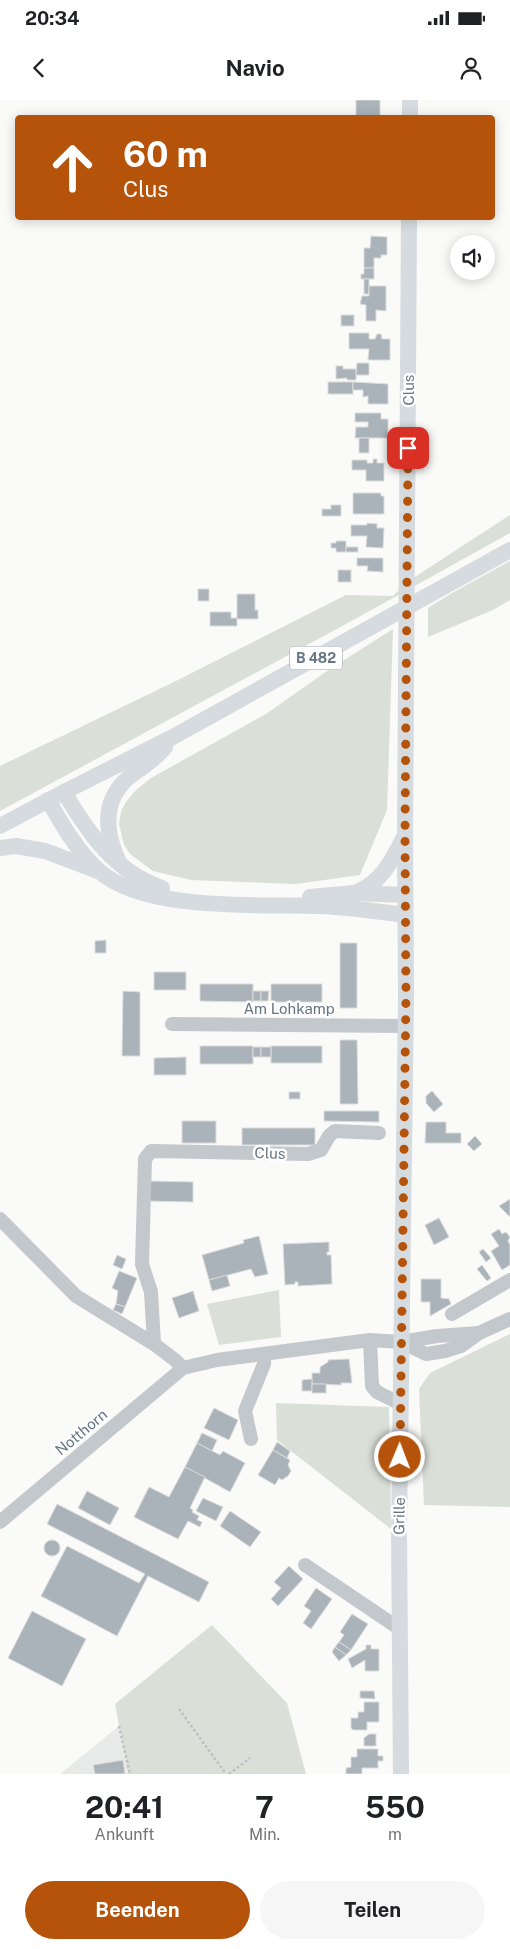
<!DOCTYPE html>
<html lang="de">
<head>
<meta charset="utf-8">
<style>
	:root { --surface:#fff; --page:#f6f6f6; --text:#202124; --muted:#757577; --accent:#b45309 }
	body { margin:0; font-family:"Public Sans",sans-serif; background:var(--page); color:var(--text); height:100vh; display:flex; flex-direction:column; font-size:19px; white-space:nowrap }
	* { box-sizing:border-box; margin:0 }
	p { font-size:16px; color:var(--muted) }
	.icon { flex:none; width:28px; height:28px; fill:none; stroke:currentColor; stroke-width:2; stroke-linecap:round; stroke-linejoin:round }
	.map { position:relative; height:1674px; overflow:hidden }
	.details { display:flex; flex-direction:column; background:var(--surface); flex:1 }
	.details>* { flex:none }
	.banner { position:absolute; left:15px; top:15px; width:480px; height:105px; border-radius:5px; box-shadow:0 2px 12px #0003; background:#b45309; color:#fff; overflow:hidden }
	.fabs { position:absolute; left:450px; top:135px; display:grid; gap:10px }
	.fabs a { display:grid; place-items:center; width:45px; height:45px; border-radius:50%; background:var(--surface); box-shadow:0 2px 12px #0003; font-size:25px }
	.pin { position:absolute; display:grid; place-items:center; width:42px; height:42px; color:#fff; margin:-21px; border-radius:10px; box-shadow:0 2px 8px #0006 }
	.me { position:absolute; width:55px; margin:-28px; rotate:1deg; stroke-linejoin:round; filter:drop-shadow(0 0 4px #0008) }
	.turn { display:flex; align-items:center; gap:18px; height:105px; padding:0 25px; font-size:22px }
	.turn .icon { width:65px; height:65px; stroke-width:2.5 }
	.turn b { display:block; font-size:35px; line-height:42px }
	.eta { display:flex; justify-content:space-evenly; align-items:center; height:85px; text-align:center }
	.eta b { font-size:30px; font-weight:700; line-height:35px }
	.action { display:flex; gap:10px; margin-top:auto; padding:10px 25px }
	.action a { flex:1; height:58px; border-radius:30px; background:var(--accent); color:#fff; font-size:20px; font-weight:700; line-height:58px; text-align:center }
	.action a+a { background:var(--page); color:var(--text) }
	.status { display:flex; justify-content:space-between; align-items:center; height:35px; padding:0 25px; background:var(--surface); direction:ltr }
	.status svg { height:14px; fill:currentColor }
	header { display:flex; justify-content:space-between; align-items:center; height:65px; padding:0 25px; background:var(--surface); font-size:22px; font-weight:700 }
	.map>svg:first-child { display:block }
	.built { fill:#e8e9e9 }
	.green { fill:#dadfd7 }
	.building { fill:#aab3b9; stroke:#dcdcda }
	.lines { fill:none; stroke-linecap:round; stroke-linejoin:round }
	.path { stroke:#bbbfc2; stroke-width:2.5; stroke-dasharray:2.5 2.5; stroke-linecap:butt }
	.minor { stroke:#c3c8cc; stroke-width:14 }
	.major { stroke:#d6dbdf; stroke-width:16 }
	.route { stroke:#b45309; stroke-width:9; stroke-dasharray:0 16.2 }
	.labels { text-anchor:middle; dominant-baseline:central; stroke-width:5; stroke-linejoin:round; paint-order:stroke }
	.shield { fill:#fff; stroke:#939fa8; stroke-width:1 }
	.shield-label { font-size:14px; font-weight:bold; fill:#657683 }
	.street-label { font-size:15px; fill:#657683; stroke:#fff }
</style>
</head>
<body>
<div class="status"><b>20:34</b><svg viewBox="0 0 49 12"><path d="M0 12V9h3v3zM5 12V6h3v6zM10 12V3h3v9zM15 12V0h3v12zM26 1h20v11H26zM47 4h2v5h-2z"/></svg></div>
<header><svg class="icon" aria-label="back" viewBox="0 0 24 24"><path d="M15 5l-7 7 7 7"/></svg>Navio<svg class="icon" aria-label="person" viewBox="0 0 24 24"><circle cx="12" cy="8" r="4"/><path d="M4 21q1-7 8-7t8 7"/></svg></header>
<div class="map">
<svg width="510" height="1674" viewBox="0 0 510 1674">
	<rect width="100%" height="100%" fill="#fafaf8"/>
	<path class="built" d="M119,1626l9,48h-68z"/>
	<g class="green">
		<path d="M510,415v18l-153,85 -357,193v-45l176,-85 170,-86 47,1 14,-14z"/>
		<path d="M510,461v39l-17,10 -65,27v-29l24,-15z"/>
		<path d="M393,529l-6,181 -27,65 -64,9 -105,-4 -38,-9 -23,-17 -6,-9 -5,-21 2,-13 5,-9 9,-11 16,-13 115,-64 61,-43z"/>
		<path d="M279,1190l2,47 -62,8 -12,-41z"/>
		<path d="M510,1234v173l-86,-2 -5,-116 11,-16z"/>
		<path d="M276,1303l113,4 2,122 -114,-89z"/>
		<path d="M212,1525l75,78 19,71h-178l-13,-70z"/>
	</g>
	<g class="building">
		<rect x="356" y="0" width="24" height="18"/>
		<path d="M371,136l16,1v18h-6v3h-7v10h-10v-20h6z"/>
		<path d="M364,168h10v11h-13v-5h3z"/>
		<rect x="364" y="179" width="5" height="15"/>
		<path d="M369,186h17v25l-10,-1v11h-10v-16l-6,-1 2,-8h7z"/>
		<rect x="341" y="215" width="13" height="11"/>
		<path d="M349,233h20v6h6l2,-5h4l1,5h8v21h-22l1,-11h-20z"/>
		<path d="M357,263h12v12h-13z"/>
		<path d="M336,266h7v3h13v11h-9v-2l-11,1z"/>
		<rect x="328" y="282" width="25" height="12"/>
		<path d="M353,282l35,2v20h-20v-8l-5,1v-7h-10z"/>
		<path d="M355,313h26v6h7v19h-33l1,-11h12v-5h-13z"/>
		<rect x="359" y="338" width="10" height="15"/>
		<path d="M373,359h4v4h7v18h-18v-11h-14v-10h15v3h6z"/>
		<path d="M353,393h28v3h3v18h-31z"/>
		<path d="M331,405h10v11h-19v-7h9z"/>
		<path d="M367,423l10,1v4h7l-1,20 -17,-1 1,-11h-16v-11h16z"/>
		<path d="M336,441h10v11h-10v-4h-5v-5h5z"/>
		<rect x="346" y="447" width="12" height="5"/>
		<path d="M357,458h26v14l-16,-1 1,-5h-11z"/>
		<rect x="338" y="470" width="13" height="12"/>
		<rect x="198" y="489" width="11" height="12"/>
		<path d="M237,494h18v16h3v9h-21z"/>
		<path d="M210,512h21v6h6v8h-27z"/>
		<path d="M106,840v13h-11v-12z"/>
		<rect x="340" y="843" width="17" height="65"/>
		<rect x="154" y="872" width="32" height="18"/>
		<path d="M200,884h53v18l-53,-1z"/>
		<rect x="271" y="884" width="51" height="18"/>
		<path d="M123,891l17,1v64h-18z"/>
		<rect x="253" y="891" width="8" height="10"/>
		<path d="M261,891h8l-1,10h-7z"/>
		<path d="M340,940h17l1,64h-18z"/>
		<rect x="200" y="946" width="53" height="18"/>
		<rect x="271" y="946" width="51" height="17"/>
		<rect x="253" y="947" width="8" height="10"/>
		<rect x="261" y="947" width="10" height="10"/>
		<path d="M186,957v18h-32v-17z"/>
		<path d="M432,991l11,13 -9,8 -8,-9v-7z"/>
		<rect x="289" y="992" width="11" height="7"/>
		<path d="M324,1011h55v11l-55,-1z"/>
		<rect x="182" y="1021" width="34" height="22"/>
		<path d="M426,1022h20v11h15v10h-36z"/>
		<rect x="242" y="1028" width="73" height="17"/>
		<path d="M475,1036l7,8 -8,7 -7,-7z"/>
		<path d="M147,1081l46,1v20l-46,-1z"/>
		<path d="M510,1099v18l-11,-11z"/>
		<path d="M439,1118l10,19 -15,8 -9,-20z"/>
		<path d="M499,1129l3,5 4,-2 4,5 -2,4 2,4v20l-8,5 -11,-19 8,-5 -8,-12z"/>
		<path d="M259,1136l9,38 -13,3 -4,-8 -42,11 -7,-25 42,-12 -1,-3z"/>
		<path d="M329,1142v10h-2v3h4l1,29 -34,2v-4h-3v2l-10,1 -2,-41z"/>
		<path d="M483,1149l8,9 -5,4 -7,-10z"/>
		<path d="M117,1155l9,4 -4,10 -9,-4z"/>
		<path d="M482,1165l9,13 -4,3 -10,-12z"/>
		<path d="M119,1171l18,7 -12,29 -9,-3 2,-13 -6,-3z"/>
		<path d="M227,1175l3,11 -18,5 -3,-11z"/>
		<path d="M421,1179h20v19l8,1 2,5 -21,12v-14h-9z"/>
		<path d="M193,1191l6,20 -20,7 -7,-20z"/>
		<path d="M116,1204l9,3 -3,7 -9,-4z"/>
		<path d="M349,1259l3,24h-11v2l-29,-1v-11h8v-6l8,-5v-2z"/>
		<path d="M312,1279v12h-10v-11z"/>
		<rect x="312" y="1284" width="14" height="9"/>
		<path d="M214,1308l24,12 -9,20 -25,-12z"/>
		<path d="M202,1333l15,7 -5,11 -15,-8z"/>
		<path d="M277,1342l13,9 -3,7 -14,-8z"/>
		<path d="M197,1343l23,12 3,-4 22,12 -15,29 -45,-25z"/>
		<path d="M273,1350l17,10 -2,5 3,6 -3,5 -6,4 -3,-2 -4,7 -17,-10z"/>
		<path d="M185,1367l20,10 -15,31 3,2 -1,2 7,4 -2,4 5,2 -2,5 -12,-6 -10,18 -44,-22 15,-30 20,10z"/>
		<path d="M87,1391l32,17 -9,17 -32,-17z"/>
		<path d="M203,1398l20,9 -7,14 -20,-10z"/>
		<path d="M57,1404l152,78 -10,20 -51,-26 -31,60 -76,-40 26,-50 72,37 6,-9 -98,-50z"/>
		<path d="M230,1411l31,21 -11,15 -30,-21z"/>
		<circle cx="52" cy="1448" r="8"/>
		<path d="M289,1466l14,13 -25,27 -7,-7 10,-11 -7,-6z"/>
		<path d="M316,1488l16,11 -21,30 -8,-6 8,-12 -7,-5z"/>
		<path d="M32,1511l54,28 -24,47 -54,-28z"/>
		<path d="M352,1514l16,10 -17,26 -12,-8 5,-7 -4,-3z"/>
		<path d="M339,1542l12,8 -5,5 -11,-8z"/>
		<path d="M366,1545h5v4h8v22h-14v-11l-13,8 -4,-9 18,-10z"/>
		<path d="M335,1547l11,8 -7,6 -7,-9z"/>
		<path d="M360,1591h14l1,8 -15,-1z"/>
		<path d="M364,1602h15v20h-12v8h-14l-2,-2v-10h7v-6h6z"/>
		<path d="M369,1634h7v12h-12v-8z"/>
		<path d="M357,1649h21v7h5v5h-5v7h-16v6h-16v-6l5,-1v-10h6z"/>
		<path d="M123,1660l2,14h-30l-2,-9z"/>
	</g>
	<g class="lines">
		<g class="path">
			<path d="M179,1609l47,65"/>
			<path d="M119,1626l11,48"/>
			<path d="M229,1674l21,-16"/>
		</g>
		<g class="minor">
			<path d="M172,924l234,2"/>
			<path d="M0,1119l76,77 78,48 21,16 8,8"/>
			<path d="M452,1214l58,-34"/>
			<path d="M370,1240l2,46 5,6 24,12"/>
			<path d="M401,1242l25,12 19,-3 16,-5 18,-13 31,-14"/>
			<path d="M154,1244l-3,-52 -9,-28 3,-105 6,-8 157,3 13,-4 8,-14 6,-5 44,2"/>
			<path d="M251,1339l-6,-28 19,-47v-10"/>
			<path d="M0,1422l183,-154 34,-8 153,-20 31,2 36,-6 42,-3"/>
			<path d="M305,1465l95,64"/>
		</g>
		<g class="major">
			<path d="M410,0v18"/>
			<path d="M64,692c25,42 50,79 98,96"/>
			<path d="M48,700c15,26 29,51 51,71 47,41 159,33 219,35 29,1 58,5 87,9"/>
			<path d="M0,726l64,-34 107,-54 339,-188"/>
			<path d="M0,748l16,-2 29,5 53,20"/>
			<path d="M118,760c-13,-29 -16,-60 11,-83 13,-10 26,-17 36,-30"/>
			<path d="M357,792c25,-10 35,-32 47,-55"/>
			<path d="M310,797l44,-4 51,2"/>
			<path d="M401,1674l-2,-240 7,-539 -1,-159 4,-618"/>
		</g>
	</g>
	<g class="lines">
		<path class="route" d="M400,1357l6,-463 -1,-158 3,-388"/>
	</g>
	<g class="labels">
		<rect class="shield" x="290" y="546.5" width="52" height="23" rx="4"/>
		<g class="shield-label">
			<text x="316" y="558">B 482</text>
		</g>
		<g class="street-label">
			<text transform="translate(408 290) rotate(-90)">Clus</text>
			<text x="289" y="908">Am Lohkamp</text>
			<text transform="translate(270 1053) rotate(2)">Clus</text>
			<text transform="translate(81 1332) rotate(-40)">Notthorn</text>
			<text transform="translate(399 1416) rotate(-89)">Grille</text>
		</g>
	</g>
</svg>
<div class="fabs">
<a><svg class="icon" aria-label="sound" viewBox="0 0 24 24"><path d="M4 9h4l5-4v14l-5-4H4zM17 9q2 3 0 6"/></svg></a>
</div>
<div class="pin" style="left:408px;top:348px;background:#d93025"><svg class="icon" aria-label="arrive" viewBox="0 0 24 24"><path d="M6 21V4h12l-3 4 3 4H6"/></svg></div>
<svg class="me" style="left:400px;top:1357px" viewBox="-20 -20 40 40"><circle r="17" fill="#b45309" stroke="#fff" stroke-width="3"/><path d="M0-11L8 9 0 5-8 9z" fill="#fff"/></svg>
<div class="banner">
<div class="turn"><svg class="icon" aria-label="ahead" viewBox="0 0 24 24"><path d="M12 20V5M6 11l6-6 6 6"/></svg><div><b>60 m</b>Clus</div></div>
</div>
</div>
<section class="details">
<div class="eta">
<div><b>20:41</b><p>Ankunft</p></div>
<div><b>7</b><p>Min.</p></div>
<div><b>550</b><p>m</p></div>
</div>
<div class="action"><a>Beenden</a><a>Teilen</a></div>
</section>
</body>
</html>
